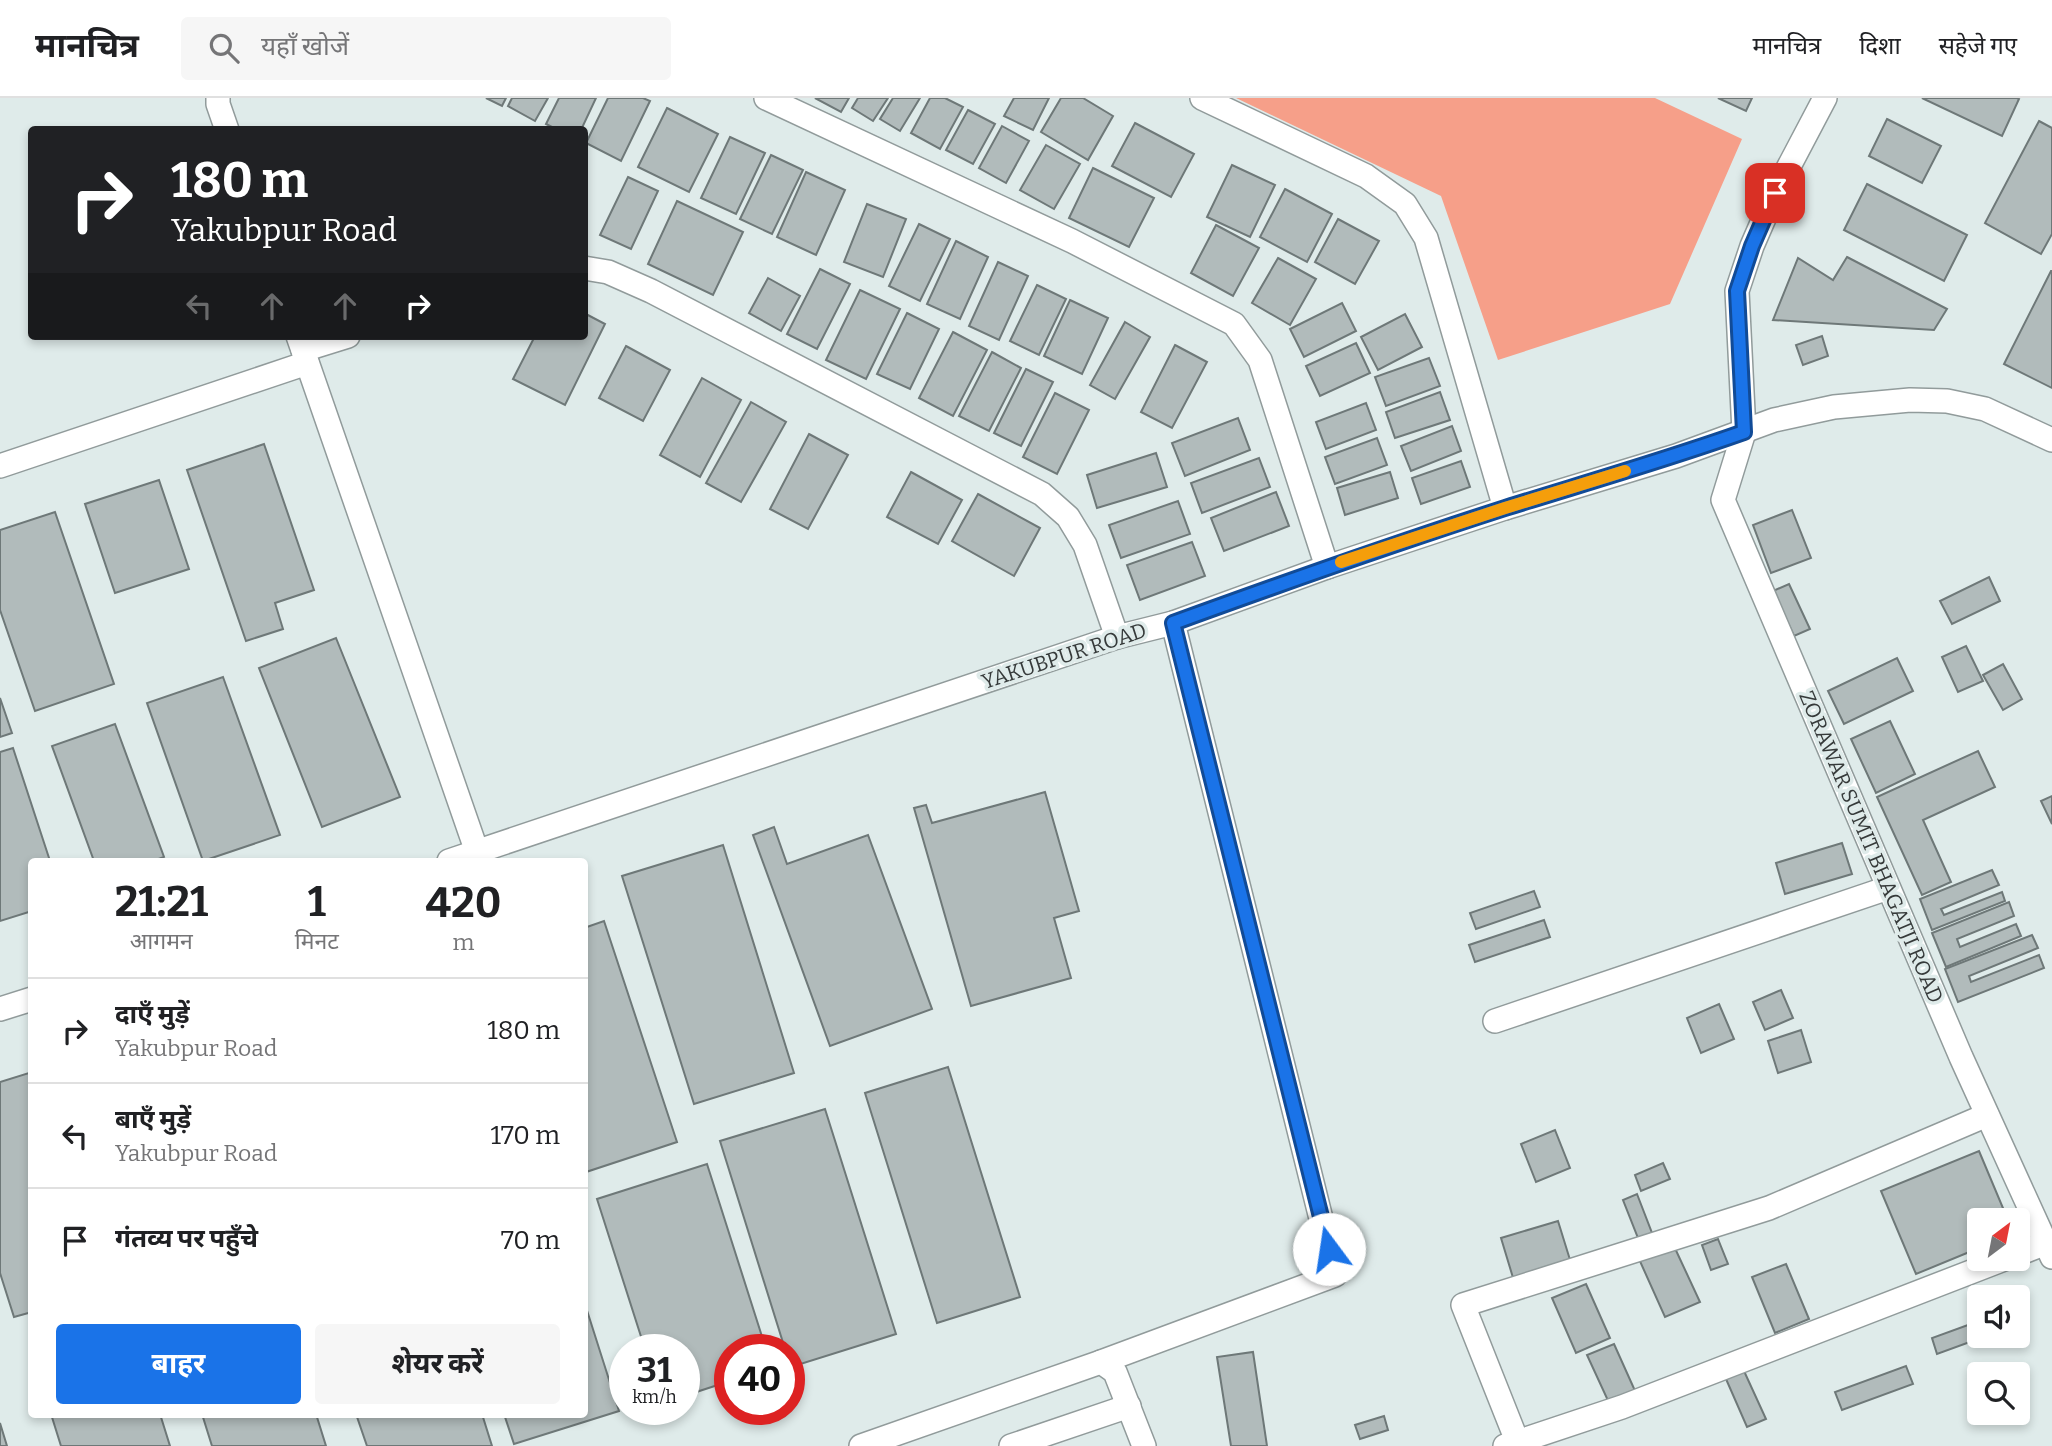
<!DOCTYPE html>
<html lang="hi">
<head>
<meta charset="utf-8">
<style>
	:root { --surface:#fff; --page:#f6f6f6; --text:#202124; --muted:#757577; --line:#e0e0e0; --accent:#1a73e8 }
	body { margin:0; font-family:Bitter,"Noto Sans Devanagari",serif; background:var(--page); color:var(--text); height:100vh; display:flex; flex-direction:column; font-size:26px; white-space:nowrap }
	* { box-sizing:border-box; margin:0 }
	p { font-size:23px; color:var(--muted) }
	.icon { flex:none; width:38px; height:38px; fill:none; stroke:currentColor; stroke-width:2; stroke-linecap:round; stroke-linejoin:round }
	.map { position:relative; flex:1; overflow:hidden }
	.details { position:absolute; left:28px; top:760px; width:560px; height:560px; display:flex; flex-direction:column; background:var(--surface); border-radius:7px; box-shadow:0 4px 10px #0003 }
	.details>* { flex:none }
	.hud { position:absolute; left:28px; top:28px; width:560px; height:214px; border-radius:7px; box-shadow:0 4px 10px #0003; background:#202124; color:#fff; overflow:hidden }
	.needle { width:46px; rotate:32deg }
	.controls { position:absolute; left:1967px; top:1110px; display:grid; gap:14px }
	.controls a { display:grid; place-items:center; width:63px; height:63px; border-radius:7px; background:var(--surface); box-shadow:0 4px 10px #0003; font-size:35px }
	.speed { position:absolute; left:609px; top:1236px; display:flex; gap:14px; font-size:35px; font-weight:700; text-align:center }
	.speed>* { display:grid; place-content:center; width:91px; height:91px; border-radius:50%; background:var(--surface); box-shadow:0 4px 10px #0003; line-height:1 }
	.speed small { font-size:18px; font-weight:400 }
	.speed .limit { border:10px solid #d22; background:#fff; color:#111 }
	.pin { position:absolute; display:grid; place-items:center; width:60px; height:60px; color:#fff; margin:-30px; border-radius:14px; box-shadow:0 4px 10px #0006 }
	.me { position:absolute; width:77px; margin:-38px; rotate:346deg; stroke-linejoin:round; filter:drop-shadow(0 0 5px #0008) }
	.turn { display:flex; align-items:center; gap:24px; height:147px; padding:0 28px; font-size:32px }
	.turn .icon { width:91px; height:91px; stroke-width:2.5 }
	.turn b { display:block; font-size:49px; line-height:60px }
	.lanes { display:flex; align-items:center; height:66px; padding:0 28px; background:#0003; justify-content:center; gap:35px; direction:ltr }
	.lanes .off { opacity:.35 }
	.eta { display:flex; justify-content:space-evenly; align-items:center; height:119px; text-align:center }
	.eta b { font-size:42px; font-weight:700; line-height:49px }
	.cta { display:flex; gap:14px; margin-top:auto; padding:14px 28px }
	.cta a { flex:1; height:80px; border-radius:7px; background:var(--accent); color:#fff; font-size:28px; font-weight:700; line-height:80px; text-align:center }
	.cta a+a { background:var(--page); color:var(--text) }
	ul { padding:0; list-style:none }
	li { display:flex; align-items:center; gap:21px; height:105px; padding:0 28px; border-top:2px solid var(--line) }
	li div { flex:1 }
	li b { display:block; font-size:26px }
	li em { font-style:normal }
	header { display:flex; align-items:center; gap:42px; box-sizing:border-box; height:98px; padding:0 35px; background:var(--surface); border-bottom:2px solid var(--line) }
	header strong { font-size:33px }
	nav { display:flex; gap:38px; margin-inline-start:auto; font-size:24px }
	.search { width:490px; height:63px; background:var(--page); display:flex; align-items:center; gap:18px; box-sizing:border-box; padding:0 24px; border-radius:7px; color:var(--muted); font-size:26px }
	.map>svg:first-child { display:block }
	.green { fill:#f69f89 }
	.building { fill:#b1bbbb; stroke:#6e7878; stroke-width:2 }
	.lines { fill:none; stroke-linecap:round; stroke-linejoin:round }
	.minor-casing { stroke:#919b9b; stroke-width:26 }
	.minor { stroke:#fff; stroke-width:23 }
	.route-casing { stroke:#114b97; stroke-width:18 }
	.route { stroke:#1a73e8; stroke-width:12 }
	.slow { stroke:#f59e0b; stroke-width:12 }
	.labels { text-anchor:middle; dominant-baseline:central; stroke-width:7; stroke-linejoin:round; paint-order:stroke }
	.street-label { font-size:21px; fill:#363a3a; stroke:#dfebea }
</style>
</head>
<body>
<header>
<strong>मानचित्र</strong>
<div class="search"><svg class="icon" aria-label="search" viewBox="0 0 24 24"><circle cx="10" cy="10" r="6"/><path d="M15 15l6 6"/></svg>यहाँ खोजें</div>
<nav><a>मानचित्र</a><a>दिशा</a><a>सहेजे गए</a></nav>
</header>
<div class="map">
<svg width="2052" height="1348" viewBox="0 0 2052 1348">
	<rect width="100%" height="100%" fill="#dfebea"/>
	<path class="green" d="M1236,0h419l87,41 -72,165 -172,56 -57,-164z"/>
	<g class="building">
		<path d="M486,0h20l-4,8z"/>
		<path d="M512,0h36l-13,23 -27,-15z"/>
		<path d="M559,0h37l-15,32h-23l-12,-6z"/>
		<path d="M608,0h35l7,3 -29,60 -35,-18z"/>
		<path d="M815,0h34l-8,14z"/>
		<path d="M858,0h30l-15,23 -21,-13z"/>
		<path d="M893,0h27l-20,33 -20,-12z"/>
		<path d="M930,0h15l18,9 -23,42 -29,-16z"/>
		<path d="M1014,0h35l-16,32 -29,-14z"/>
		<path d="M1061,0h22l30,18 -25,44 -47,-28z"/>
		<path d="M1718,0h34l-6,13z"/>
		<path d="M1922,0h95l2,1 -17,37z"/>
		<path d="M667,10l51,26 -29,58 -51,-25z"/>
		<path d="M968,12l27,14 -22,40 -27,-14z"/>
		<path d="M1887,21l54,27 -19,37 -53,-27z"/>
		<path d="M2039,23l13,7v106l-11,20 -56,-31z"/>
		<path d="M1135,25l59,31 -23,43 -59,-31z"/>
		<path d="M1002,28l27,15 -23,42 -27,-15z"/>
		<path d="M730,39l35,16 -29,61 -35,-16z"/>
		<path d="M1046,47l34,19 -26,45 -34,-19z"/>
		<path d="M771,57l32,15 -31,64 -32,-15z"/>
		<path d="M1232,67l43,20 -25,52 -43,-20z"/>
		<path d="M1093,70l61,30 -25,49 -60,-29z"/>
		<path d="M806,74l39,18 -29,65 -39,-18z"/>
		<path d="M628,79l30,14 -27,58 -31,-14z"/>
		<path d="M1867,86l100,51 -23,46 -100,-51z"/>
		<path d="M1285,91l47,25 -25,48 -47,-25z"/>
		<path d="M677,103l66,31 -30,63 -65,-31z"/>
		<path d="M867,106l39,15 -23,58 -39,-15z"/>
		<path d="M1338,121l41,22 -24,43 -40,-22z"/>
		<path d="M919,126l31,15 -30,62 -31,-15z"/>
		<path d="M1216,127l43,23 -26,48 -42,-23z"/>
		<path d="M956,143l32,16 -28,62 -33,-15z"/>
		<path d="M1847,159l100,52 -13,21 -161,-10 25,-62 35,22z"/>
		<path d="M1278,160l38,21 -26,46 -38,-22z"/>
		<path d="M998,164l30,14 -29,64 -30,-14z"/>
		<path d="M820,171l30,15 -33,65 -30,-15z"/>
		<path d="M2051,173h1v117l-48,-24z"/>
		<path d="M768,180l32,18 -19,35 -32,-18z"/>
		<path d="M1037,187l29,14 -27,56 -29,-14z"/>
		<path d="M860,192l40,19 -34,70 -40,-19z"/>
		<path d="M1070,202l38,18 -26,56 -38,-18z"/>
		<path d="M1342,205l14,28 -52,26 -14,-28z"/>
		<path d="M584,215l21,11 -40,81 -52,-26 22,-43h49z"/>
		<path d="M907,215l32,16 -29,60 -33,-15z"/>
		<path d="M1405,216l17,33 -44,23 -17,-33z"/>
		<path d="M1125,224l25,15 -35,62 -25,-14z"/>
		<path d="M953,234l34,18 -34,66 -34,-18z"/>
		<path d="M1822,238l6,20 -25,9 -7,-20z"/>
		<path d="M1356,245l14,30 -50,23 -14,-30z"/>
		<path d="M1175,247l32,17 -35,66 -31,-16z"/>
		<path d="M626,248l44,24 -27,51 -44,-23z"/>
		<path d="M992,254l29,16 -32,63 -30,-15z"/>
		<path d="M1429,260l11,28 -54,20 -11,-29z"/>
		<path d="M1026,271l27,13 -32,64 -27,-13z"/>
		<path d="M702,280l39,22 -41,77 -40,-22z"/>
		<path d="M1440,294l10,28 -55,18 -9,-26z"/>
		<path d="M1055,295l34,17 -32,64 -34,-17z"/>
		<path d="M751,304l35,20 -45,80 -35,-19z"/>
		<path d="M1366,305l10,27 -50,19 -10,-27z"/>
		<path d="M1238,320l12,32 -65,26 -13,-33z"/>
		<path d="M1452,328l9,25 -50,20 -10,-25z"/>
		<path d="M809,336l39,21 -40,74 -38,-20z"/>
		<path d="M1377,340l10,27 -52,19 -10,-27z"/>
		<path d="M264,346l50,146 -39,13 8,26 -37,12 -59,-171z"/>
		<path d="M1156,355l11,34 -70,21 -10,-33z"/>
		<path d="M1259,360l11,29 -68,26 -11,-30z"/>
		<path d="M1461,363l9,26 -49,17 -9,-26z"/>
		<path d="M911,374l51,28 -24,44 -51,-27z"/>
		<path d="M1390,374l8,26 -53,17 -8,-27z"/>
		<path d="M159,382l30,89 -74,24 -30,-89z"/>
		<path d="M1276,394l13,34 -65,25 -13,-33z"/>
		<path d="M978,396l62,34 -26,48 -62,-35z"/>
		<path d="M1178,403l12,33 -69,24 -12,-33z"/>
		<path d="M1792,412l19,48 -40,15 -18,-48z"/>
		<path d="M55,414l59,172 -79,27 -35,-101v-80z"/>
		<path d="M1192,444l13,34 -65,24 -13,-35z"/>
		<path d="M1989,479l11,24 -48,23 -12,-23z"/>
		<path d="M1789,486l21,45 -16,7 -21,-45z"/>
		<path d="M336,540l64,159 -78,30 -63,-159z"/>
		<path d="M1966,548l17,35 -25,11 -16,-35z"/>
		<path d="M1897,560l16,33 -69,33 -16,-33z"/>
		<path d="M2003,566l19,35 -19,11 -20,-35z"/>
		<path d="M223,579l57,158 -77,26 -56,-158z"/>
		<path d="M0,600l12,35 -12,4z"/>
		<path d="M1890,623l25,53 -39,19 -25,-54z"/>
		<path d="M115,626l49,133 -11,4h-59l-42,-115z"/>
		<path d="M13,650l37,113h-18v50l-32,10v-169z"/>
		<path d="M1978,653l17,36 -72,33 28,62 -29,13 -45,-98z"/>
		<path d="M1045,694l34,119 -25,7 17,60 -100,28 -57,-198 12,-3 6,18z"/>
		<path d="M2052,698v28l-11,-23z"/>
		<path d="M774,729l13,37 81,-29 64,174 -102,37 -77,-211z"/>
		<path d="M1842,745l10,31 -67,20 -9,-31z"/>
		<path d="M723,747l71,228 -100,31 -72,-228z"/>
		<path d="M1992,772l7,15 -58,24 3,6 58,-23 3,9 -73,29 -12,-31z"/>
		<path d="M1534,793l6,16 -64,22 -6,-16z"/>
		<path d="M2009,804l5,14 -57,23 3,8 56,-23 5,12 -75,31 -14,-34z"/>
		<path d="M1544,822l6,17 -75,25 -6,-17z"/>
		<path d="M604,823l73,221 -91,30 -2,-244z"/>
		<path d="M2032,837l6,13 -69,28 2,6 68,-27 5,13 -86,34 -13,-33z"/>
		<path d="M1781,892l12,28 -28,12 -12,-28z"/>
		<path d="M1719,906l15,35 -33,14 -14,-35z"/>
		<path d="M1801,932l10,32 -33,11 -10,-32z"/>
		<path d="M948,969l72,230 -83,26 -72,-230z"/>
		<path d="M32,974v240l-18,5 -14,-44v-191z"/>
		<path d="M825,1011l71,225 -105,33 -2,-18h-4l-65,-208z"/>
		<path d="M1555,1032l15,38 -34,14 -15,-38z"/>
		<path d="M1979,1053l29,69h-29v28l-63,26 -35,-83z"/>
		<path d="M1663,1065l7,16 -29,12 -6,-16z"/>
		<path d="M707,1066l59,185h-36v32l-46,15v-47h-39l-48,-150z"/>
		<path d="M1637,1096l15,39 -14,5 -15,-38z"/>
		<path d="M1558,1123l13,42 -57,18 -13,-43z"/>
		<path d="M1718,1141l10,25 -17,6 -9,-25z"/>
		<path d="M1673,1146l27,58 -35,15 -26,-58z"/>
		<path d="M1786,1166l23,55 -34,14 -23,-56z"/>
		<path d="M1586,1186l24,54 -34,15 -24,-55z"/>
		<path d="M584,1203l35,110 -105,33 -10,-30h80z"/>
		<path d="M1979,1223v14h10l-52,19 -5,-16z"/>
		<path d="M1614,1246l22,49 -26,12 -23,-50z"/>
		<path d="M1253,1254l14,94h-36l-14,-89z"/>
		<path d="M1906,1268l7,18 -71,26 -7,-18z"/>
		<path d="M1744,1273l22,48 -19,8 -21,-48z"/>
		<path d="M51,1316h109l10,32h-109z"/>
		<path d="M202,1316h114l10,32h-114z"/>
		<path d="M356,1316h126l10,32h-125z"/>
		<path d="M1384,1318l4,14 -28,9 -5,-14z"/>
		<path d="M0,1325l7,23h-7z"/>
	</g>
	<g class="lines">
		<g class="minor-casing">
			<g id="minor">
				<path d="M218,0v6l9,26"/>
				<path d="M766,0l306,143 162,83 26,36 67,207"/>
				<path d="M1202,0l164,78 39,28 21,34 79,270"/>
				<path d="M1825,0l-50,95 -23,53 -15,45 7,141 -21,68 238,557 91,200"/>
				<path d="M584,170l24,4 43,19 391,203 26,23 17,28 32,92"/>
				<path d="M298,238l179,516"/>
				<path d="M303,252l45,-14"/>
				<path d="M0,368l307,-103"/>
				<path d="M449,763l668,-224 56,-14 154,-56 178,-59 171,-52 98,-36 60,-13 76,-7 37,1 38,8 67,31"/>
				<path d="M0,911l32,-10"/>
				<path d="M1495,923l393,-133"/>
				<path d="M2018,1156l28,-11"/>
				<path d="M1101,1264l234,-87 -162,-652"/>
				<path d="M861,1348l240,-84 14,10 29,74"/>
				<path d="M1011,1348l118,-40"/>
				<path d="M1505,1348l117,-39 385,-149"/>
				<path d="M1519,1348l-56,-141 306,-97 218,-93"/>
			</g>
		</g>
		<use href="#minor" class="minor"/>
	</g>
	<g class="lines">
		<g class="route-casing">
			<path id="route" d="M1329,1151l-156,-626c110,-40 220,-79 332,-115 80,-25 160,-48 239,-76l-7,-141 15,-45 23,-53"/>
		</g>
		<use href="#route" class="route"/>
		<path class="slow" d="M1341,464l164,-54 120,-37"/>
	</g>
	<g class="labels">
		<g class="street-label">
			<text transform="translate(1064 558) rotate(-18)">YAKUBPUR ROAD</text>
			<text transform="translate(1871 749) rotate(67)">ZORAWAR SUMIT BHAGATJI ROAD</text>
		</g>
	</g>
</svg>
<div class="controls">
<a><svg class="needle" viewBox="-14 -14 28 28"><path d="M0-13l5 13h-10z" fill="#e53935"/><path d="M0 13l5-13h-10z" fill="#757577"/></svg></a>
<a><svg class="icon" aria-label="sound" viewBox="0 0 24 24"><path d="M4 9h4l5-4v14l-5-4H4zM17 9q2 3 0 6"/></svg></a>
<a><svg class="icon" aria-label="search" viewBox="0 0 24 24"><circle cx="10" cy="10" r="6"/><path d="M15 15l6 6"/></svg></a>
</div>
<div class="speed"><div>31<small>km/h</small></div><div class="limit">40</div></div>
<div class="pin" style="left:1775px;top:95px;background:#d93025"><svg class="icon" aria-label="arrive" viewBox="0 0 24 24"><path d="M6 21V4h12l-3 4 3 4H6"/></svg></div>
<svg class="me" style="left:1329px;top:1151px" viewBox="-20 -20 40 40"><circle r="19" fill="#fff"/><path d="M0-13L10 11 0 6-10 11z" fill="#1a73e8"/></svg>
<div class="hud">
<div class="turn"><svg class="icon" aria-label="right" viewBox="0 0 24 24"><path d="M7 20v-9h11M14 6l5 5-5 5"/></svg><div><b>180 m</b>Yakubpur Road</div></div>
<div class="lanes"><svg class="icon off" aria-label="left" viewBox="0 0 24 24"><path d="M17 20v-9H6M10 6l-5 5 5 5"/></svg><svg class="icon off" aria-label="ahead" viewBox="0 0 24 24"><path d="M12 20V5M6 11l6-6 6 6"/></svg><svg class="icon off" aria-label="ahead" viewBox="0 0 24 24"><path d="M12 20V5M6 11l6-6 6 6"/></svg><svg class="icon" aria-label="right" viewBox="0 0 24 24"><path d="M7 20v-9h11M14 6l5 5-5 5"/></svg></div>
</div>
<section class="details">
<div class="eta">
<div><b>21:21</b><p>आगमन</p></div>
<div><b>1</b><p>मिनट</p></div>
<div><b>420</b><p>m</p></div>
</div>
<ul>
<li><svg class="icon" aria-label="right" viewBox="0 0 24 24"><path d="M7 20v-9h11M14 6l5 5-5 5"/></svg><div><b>दाएँ मुड़ें</b><p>Yakubpur Road</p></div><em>180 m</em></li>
<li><svg class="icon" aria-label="left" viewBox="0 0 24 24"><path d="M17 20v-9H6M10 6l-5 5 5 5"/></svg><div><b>बाएँ मुड़ें</b><p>Yakubpur Road</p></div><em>170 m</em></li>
<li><svg class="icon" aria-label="arrive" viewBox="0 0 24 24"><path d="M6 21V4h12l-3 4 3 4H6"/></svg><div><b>गंतव्य पर पहुँचे</b></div><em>70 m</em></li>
</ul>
<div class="cta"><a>बाहर</a><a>शेयर करें</a></div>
</section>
</div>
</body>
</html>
